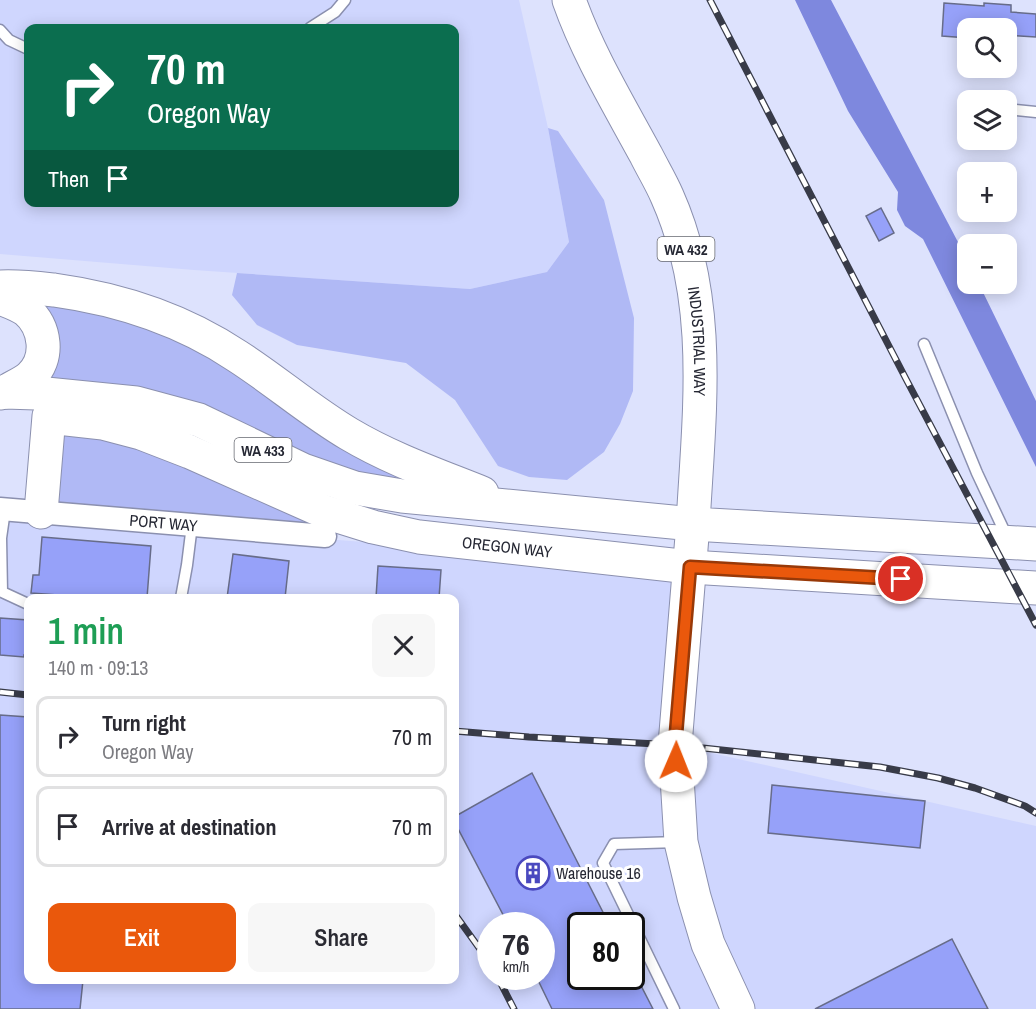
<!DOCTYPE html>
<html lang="en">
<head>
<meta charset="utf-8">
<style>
	:root { --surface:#fff; --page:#f7f7f7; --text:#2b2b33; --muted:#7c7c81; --line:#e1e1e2; --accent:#ea580c }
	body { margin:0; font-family:"Archivo Narrow",sans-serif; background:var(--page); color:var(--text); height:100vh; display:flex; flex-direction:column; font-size:22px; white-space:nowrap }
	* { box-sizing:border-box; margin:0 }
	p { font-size:20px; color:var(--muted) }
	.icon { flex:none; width:33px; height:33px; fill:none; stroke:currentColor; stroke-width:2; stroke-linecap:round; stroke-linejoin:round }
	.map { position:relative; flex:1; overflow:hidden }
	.side { position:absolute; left:24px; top:594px; width:435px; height:390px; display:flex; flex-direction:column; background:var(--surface); border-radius:12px; box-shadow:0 3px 15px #0003 }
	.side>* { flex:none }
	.banner { position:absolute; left:24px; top:24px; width:435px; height:183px; border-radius:12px; box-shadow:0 3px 15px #0003; background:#0b6e4f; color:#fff; overflow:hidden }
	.buttons { position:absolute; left:957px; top:18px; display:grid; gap:12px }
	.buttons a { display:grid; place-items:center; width:60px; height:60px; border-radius:12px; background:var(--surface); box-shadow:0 3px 15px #0003; font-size:30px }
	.speed { position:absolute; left:477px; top:912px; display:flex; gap:12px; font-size:30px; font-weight:700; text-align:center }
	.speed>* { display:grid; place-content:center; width:78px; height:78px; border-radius:50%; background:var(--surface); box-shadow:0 3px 15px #0003; line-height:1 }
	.speed small { font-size:15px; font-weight:400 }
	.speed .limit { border:3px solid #111; border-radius:9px; background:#fff; color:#111 }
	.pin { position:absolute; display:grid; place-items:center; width:51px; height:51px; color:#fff; margin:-26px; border:3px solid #fff; border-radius:50%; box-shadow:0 2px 6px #0007 }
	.me { position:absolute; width:66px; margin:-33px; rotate:1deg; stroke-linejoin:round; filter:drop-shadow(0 0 4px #0008) }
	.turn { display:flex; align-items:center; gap:21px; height:126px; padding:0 24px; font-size:27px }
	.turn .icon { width:78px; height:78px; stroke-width:2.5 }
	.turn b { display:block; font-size:42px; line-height:51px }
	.then { display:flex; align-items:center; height:57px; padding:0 24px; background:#0003; gap:12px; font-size:22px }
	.round { display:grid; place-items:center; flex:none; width:63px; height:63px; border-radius:12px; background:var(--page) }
	.summary { display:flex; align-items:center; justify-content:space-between; height:102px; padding:0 24px }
	h1 { font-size:36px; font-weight:600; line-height:45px; color:#1e9e55 }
	.cta { display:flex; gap:12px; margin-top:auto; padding:12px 24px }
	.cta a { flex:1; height:69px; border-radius:12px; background:var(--accent); color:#fff; font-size:24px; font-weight:600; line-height:69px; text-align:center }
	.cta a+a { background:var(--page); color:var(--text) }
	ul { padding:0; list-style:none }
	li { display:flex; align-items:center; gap:18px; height:81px; margin:0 12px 9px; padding:0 12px; border:3px solid var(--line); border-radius:12px }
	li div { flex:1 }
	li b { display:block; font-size:22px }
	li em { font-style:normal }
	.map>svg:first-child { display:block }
	.built { fill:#cfd6fe; fill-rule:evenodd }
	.green { fill:#b0b9f5 }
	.water { fill:#7e88de }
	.building { fill:#96a1f9; stroke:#676c89; stroke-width:1.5 }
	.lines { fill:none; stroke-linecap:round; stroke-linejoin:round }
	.service-casing { stroke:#8b90af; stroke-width:13 }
	.minor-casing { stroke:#8b90af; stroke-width:25 }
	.primary-casing { stroke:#8b90af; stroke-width:35 }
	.trunk-casing { stroke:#8b90af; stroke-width:35 }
	.service { stroke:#fff; stroke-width:10 }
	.minor { stroke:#fff; stroke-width:22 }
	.primary { stroke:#fff; stroke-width:33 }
	.trunk { stroke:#fff; stroke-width:33 }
	.rail-casing { stroke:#383b48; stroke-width:7 }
	.rail { stroke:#fff; stroke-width:4.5; stroke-dasharray:14; stroke-linecap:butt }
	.route-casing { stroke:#983908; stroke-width:15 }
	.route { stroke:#ea580c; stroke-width:10 }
	.labels { text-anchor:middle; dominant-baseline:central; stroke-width:6; stroke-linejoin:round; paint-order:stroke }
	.shield { fill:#fff; stroke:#666870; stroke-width:1.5 }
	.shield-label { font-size:15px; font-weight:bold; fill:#252733 }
	.street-label { font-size:16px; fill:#252733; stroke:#fff }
	.poi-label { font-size:16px; fill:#252733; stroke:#fff; text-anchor:start }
</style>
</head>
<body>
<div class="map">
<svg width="1036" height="1009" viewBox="0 0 1036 1009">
	<rect width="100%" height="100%" fill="#dde2fd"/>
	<g class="built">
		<path d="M0,0h519l29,128 21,114 -22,30 -77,17 -276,-19 -194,-16zM28,28h426v174h-426z"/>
		<path d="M0,514l690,53 -14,178 360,81v183h-1036zM28,598h426v382h-426zM490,926h52v50h-52zM580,926h52v50h-52z"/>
	</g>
	<g class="green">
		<path d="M548,128l10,3 46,69 30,118 -1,73 -13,33 -16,28 -37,28 -38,-3 -31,-11 -43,-66 -49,-37 -109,-18 -40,-20 -25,-30 5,-22 233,16 77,-17 22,-30z"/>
		<path d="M19,286l56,7 190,81 256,133 -119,-11 -203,-76 -163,-27v-22z"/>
		<path d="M49,416l276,96v24l-284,-24z"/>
	</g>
	<path class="water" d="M795,0h36l128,244 8,16 1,24h11l57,117v66l-113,-228 -18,-13 -8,-16 1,-18 -50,-81z"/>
	<g class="building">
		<path d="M944,3l40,3v-3l27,2v7l25,2v23l-30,-2v-7h-38v10l-26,-2z"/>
		<path d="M881,208l13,25 -15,8 -13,-25z"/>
		<path d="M42,537l109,9 -4,52h-48l-68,-5 2,-18h6z"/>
		<path d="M233,554l56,7 -4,37h-58z"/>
		<path d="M378,566l63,4 -2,28h-63z"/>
		<path d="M0,618l28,2v35h-4v2l-24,-2z"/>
		<path d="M0,715l28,2v263h55l-3,29h-80z"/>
		<path d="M532,773l78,153h-30v50h56l17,33h-101l-16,-33h6v-50h-33l-55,-105v-4z"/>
		<path d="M772,785l153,16 -5,47 -152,-15z"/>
		<path d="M952,939l36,70h-173z"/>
	</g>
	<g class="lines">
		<g class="service-casing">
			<g id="service">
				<path d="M310,28l25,-16 10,-12"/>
				<path d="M0,30l9,10 19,9"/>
				<path d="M1006,109l30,3"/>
				<path d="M924,344l53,129 31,66"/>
				<path d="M5,510l-4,28 1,54 26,12"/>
				<path d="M181,598l6,-33 5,-40"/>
				<path d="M674,1009l-71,-146 11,-19 64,-2"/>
			</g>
		</g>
		<g class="minor-casing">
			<g id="minor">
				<path id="s1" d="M0,509l325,27"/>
			</g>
		</g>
		<g class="primary-casing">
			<g id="primary">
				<path id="s2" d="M569,0c19,54 50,105 77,155 7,14 15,27 21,41 47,105 32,216 26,328l343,20"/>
				<path d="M690,567l346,21"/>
			</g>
		</g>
		<g class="trunk-casing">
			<g id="trunk">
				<path d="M0,287c19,-1 36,1 54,3 65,9 129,30 183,66 39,25 73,55 112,78 42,25 88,41 133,59"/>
				<path d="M0,298c8,3 19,7 26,12 20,17 24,49 4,67 -7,6 -17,10 -25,15"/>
				<path d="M0,393l5,-1 31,1 100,10 63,17 104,50 52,18 47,8 291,28 -18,221 6,97 13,55 14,47 30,65"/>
				<path id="s3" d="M58,418l45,5 38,10 49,19 135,60 48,15 46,10 271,30"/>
				<path d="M41,512l8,-96"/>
			</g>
		</g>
		<use href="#service" class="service"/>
		<use href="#minor" class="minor"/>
		<use href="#primary" class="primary"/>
		<use href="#trunk" class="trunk"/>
		<g class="rail-casing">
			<g id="rail">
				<path d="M710,0l196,379 130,246"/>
				<path d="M0,692l28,3"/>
				<path d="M454,731l75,6 146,8 205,22 58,11 37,10 50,18 11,7"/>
				<path d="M454,913l36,50"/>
				<path d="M497,976l17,33"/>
			</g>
		</g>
		<use href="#rail" class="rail"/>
	</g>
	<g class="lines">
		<g class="route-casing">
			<path id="route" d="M676,761l-1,-16 15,-178 211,12"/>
		</g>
		<use href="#route" class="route"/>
	</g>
	<defs>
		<g id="building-ring" transform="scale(1.725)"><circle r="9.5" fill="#fff" stroke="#4a49bf" stroke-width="1.5"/><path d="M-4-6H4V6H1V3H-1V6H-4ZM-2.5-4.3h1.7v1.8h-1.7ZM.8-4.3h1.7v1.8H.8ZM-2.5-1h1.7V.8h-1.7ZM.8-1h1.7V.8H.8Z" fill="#4a49bf"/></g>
	</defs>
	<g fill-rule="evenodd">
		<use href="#building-ring" x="533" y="873"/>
	</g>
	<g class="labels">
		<g class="shield">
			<rect x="657.5" y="237" width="57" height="24" rx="4.5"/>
			<rect x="234.5" y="438" width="57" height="24" rx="4.5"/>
		</g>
		<g class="shield-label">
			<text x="686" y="249">WA 432</text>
			<text x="263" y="450">WA 433</text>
		</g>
		<g class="street-label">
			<text stroke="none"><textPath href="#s2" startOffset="369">INDUSTRIAL WAY</textPath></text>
			<text stroke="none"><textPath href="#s1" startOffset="164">PORT WAY</textPath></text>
			<text stroke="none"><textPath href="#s3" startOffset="471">OREGON WAY</textPath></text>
		</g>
		<g class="poi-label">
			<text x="556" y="873">Warehouse 16</text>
		</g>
	</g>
</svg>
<div class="buttons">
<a><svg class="icon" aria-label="search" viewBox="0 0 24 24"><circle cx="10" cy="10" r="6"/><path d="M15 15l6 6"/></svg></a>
<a><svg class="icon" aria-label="layers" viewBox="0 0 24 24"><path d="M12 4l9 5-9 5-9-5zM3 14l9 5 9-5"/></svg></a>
<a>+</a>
<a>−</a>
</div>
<div class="speed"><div>76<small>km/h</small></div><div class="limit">80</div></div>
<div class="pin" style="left:901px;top:579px;background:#d93025"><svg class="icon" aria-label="arrive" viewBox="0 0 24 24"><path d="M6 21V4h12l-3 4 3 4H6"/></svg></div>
<svg class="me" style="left:676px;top:761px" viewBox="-20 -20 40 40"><circle r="19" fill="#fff"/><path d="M0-13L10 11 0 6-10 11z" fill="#ea580c"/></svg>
<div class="banner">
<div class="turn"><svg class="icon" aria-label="right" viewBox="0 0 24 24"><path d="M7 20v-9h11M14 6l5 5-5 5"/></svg><div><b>70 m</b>Oregon Way</div></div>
<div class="then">Then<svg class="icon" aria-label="arrive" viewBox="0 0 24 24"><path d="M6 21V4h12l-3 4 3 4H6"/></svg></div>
</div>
<section class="side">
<div class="summary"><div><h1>1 min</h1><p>140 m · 09:13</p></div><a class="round"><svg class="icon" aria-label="close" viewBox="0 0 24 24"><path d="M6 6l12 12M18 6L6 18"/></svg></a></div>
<ul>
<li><svg class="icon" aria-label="right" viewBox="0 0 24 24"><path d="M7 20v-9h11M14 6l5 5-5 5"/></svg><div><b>Turn right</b><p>Oregon Way</p></div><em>70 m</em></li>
<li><svg class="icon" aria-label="arrive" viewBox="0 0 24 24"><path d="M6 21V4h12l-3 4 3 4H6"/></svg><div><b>Arrive at destination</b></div><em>70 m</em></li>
</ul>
<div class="cta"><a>Exit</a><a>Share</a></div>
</section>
</div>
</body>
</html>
